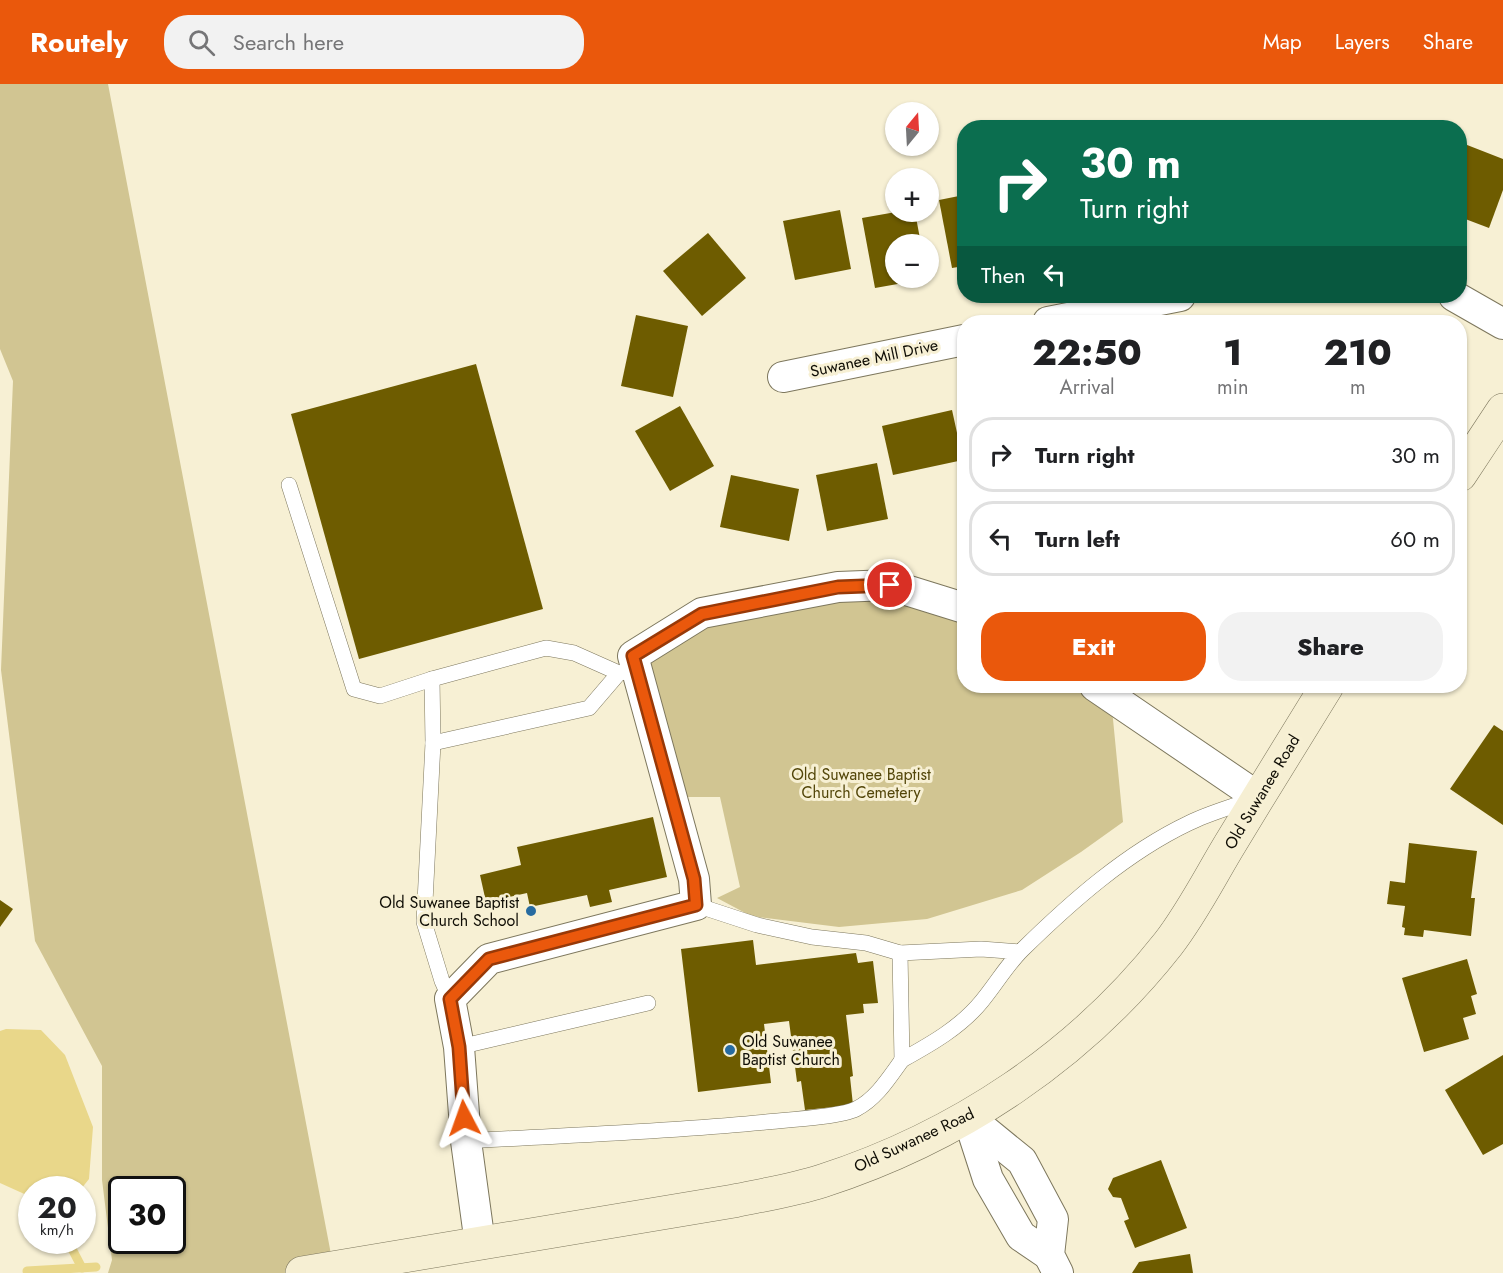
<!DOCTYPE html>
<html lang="en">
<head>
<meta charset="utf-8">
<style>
	:root { --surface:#fff; --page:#f2f2f2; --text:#202124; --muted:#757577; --line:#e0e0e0; --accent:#ea580c }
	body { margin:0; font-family:Jost,sans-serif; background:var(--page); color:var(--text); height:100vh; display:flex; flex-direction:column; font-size:22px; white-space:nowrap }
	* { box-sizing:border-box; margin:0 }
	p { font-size:20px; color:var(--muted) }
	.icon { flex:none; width:33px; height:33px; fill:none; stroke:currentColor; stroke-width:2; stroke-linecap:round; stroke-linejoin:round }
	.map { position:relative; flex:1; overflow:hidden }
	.side { position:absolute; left:957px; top:231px; width:510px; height:378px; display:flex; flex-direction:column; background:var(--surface); border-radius:24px; box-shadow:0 2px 4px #0004 }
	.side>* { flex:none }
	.hud { position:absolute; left:957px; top:36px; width:510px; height:183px; border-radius:24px; box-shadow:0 2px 4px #0004; background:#0b6e4f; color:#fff; overflow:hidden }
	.needle { width:39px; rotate:18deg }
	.fabs { position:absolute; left:885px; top:18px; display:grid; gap:12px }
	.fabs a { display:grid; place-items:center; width:54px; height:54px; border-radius:50%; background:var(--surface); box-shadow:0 2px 4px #0004; font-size:30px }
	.speed { position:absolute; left:18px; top:1092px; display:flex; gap:12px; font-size:30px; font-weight:700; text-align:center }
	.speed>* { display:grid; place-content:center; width:78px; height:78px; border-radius:50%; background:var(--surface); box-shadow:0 2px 4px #0004; line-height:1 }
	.speed small { font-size:15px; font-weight:400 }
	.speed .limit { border:3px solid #111; border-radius:9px; background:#fff; color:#111 }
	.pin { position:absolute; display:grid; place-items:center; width:51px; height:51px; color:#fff; margin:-26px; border:3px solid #fff; border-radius:50%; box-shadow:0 2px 6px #0007 }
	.me { position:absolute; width:66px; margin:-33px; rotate:356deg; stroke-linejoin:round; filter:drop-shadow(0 0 4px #0008) }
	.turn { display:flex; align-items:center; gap:21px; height:126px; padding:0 24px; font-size:27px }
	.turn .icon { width:78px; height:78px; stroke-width:2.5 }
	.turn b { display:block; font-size:42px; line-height:51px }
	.then { display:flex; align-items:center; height:57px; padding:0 24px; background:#0003; gap:12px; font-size:22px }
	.eta { display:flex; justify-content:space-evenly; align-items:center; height:102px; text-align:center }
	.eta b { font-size:36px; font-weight:800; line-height:42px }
	.primary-button { display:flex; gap:12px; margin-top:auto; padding:12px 24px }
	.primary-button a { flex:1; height:69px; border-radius:24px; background:var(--accent); color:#fff; font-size:24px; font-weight:800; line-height:69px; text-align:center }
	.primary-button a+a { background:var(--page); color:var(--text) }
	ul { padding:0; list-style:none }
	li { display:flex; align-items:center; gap:18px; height:75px; margin:0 12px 9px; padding:0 12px; border:3px solid var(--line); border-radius:24px }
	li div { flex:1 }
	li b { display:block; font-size:22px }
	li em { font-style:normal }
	header { display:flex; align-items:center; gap:36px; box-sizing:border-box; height:84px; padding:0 30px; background:var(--accent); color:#fff }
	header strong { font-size:28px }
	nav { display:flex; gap:33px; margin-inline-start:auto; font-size:21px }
	.search { width:420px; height:54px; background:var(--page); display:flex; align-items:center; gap:15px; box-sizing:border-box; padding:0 21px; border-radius:24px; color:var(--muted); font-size:22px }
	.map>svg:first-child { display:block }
	.green { fill:#d1c592; fill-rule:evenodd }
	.water { fill:#e9d78a }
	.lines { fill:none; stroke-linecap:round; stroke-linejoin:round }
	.stream { stroke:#e9d78a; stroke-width:9 }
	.building { fill:#6e5c00 }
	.lane-casing { stroke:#7d775d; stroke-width:16 }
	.street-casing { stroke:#7d775d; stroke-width:32 }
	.secondary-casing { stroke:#7d775d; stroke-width:34 }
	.lane { stroke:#fff; stroke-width:15 }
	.street { stroke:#fff; stroke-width:30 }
	.secondary { stroke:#f6efd3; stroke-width:33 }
	.route-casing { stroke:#983908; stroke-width:15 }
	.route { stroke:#ea580c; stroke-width:10 }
	.poi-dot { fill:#276ba0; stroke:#f7f0d4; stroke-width:2 }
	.labels { text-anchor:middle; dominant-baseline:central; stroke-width:6; stroke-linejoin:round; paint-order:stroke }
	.street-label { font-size:16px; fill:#0f0d05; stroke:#f7f0d4 }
	.park-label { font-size:16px; fill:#534609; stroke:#f7f0d4 }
	.poi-label { font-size:16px; fill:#0f0d05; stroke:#f7f0d4; text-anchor:end }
</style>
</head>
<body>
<header>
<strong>Routely</strong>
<div class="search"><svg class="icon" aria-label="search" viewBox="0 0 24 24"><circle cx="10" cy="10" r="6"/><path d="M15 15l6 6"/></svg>Search here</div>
<nav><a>Map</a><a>Layers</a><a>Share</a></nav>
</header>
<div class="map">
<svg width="1503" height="1189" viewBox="0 0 1503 1189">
	<rect width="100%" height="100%" fill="#f7f0d4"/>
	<g class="green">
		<path d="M0,0h108l226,1186 -18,3h-208l4,-13 -10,-80v-114l-67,-125 -34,-271 12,-289 -13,-32zM122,1106h50v50h-50z"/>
		<path d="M874,512l90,20v70h112l36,23 11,113 -42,30 -59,38 -95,29 -88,8 -88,-11 -34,-18 23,-11 -20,-90h-34l-40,-129 3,-11 61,-37z"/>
	</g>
	<path class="water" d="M6,945l35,1 24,25 28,72 -4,52 -8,10 -49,1 -1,7 -31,-14v-152z"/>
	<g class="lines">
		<g class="stream">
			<path d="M70,1161l12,23"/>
			<path d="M27,1187l69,-4"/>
		</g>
	</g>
	<g class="building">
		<path d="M1462,59l41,16v31l-14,38 -29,-11v-68z"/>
		<path d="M964,111v71l-12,2 -13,-68z"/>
		<path d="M840,126l11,59 -56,11 -12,-59z"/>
		<path d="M896,128h19l6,32h-25v34l30,1 -51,9 -13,-70z"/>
		<path d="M708,149l38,45 -44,38 -39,-45z"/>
		<path d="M636,231l52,11 -15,71 -52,-11z"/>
		<path d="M476,280l67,245 -184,50 -68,-245z"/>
		<path d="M680,322l34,60 -44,25 -35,-60z"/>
		<path d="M952,326l11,50 -70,15 -11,-49z"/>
		<path d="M877,379l11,56 -61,12 -11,-56z"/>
		<path d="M731,391l68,14 -10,52 -69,-14z"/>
		<path d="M1494,641l9,6v94l-53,-36z"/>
		<path d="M653,733l14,60 -58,13 3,12 -22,5 -3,-12 -57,12 -3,-14 -41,9 -6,-27 41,-10 -4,-18z"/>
		<path d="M1409,759l68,8 -6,47h4l-4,38 -47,-6 -1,7 -19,-2 1,-7 -3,-1 3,-21 -18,-2 3,-23 15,2z"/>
		<path d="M0,816l13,9 -13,18z"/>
		<path d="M753,856l3,25 100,-12 2,10 15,-2 5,42 -15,1 1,9 -18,2 7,61 -3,1 3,28 -48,5 -4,-29 -4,1 -8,-61 -25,3 7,59 -73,9 -17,-143z"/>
		<path d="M1467,875l10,35 -6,2 5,18 -13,4 6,21 -45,13 -22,-74z"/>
		<path d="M1503,971v89l-20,11 -38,-65z"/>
		<path d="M1161,1076l26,68 -52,20 -11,-27 5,-2 -8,-21 -8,-1 -5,-8 5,-11z"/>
		<path d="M1190,1170l3,19h-61l7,-11z"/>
	</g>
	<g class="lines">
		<g class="lane-casing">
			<g id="lane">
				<path d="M289,401l65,204 26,7 52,-17"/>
				<path d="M433,659l156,-35 30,-35"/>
				<path d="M696,821l61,20 55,12 54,6 34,10"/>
				<path d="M1020,868l-39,-3 -81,4 2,107c29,-16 59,-33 80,-59 14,-17 25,-36 40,-51 49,-48 104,-97 167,-127 20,-10 43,-16 64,-24"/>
				<path d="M450,915l-8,-18 -18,-59 9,-179 -1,-64 114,-31 28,5 45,20 17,-3"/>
				<path d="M459,963l189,-44"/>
				<path d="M466,1057c100,-6 200,-9 300,-19 20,-2 74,-5 90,-13 20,-10 33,-31 46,-49"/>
			</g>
		</g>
		<g class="street-casing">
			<g id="street">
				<path d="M1454,212l49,28"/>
				<path d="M1048,238l132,-26"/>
				<path d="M783,293l181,-37"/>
				<path d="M1095,602l163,111"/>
				<path d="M968,1033l54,44 31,58 -4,36 9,18"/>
				<path d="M968,1033l20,62 33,57 28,19"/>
				<path d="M480,1160l-14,-103 -7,-94 -9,-48 39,-40 207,-54 -2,-26 -61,-223 69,-43 136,-26 52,-2 74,23"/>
			</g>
		</g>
		<g class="secondary-casing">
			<g id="secondary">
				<path d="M1460,391l43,-65"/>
				<path d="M302,1189l432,-72c29,-6 60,-11 88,-20 136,-44 258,-125 346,-237 24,-31 42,-67 62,-100 32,-53 65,-106 97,-158"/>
			</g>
		</g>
		<use href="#lane" class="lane"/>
		<use href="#street" class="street"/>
		<use href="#secondary" class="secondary"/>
	</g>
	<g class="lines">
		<g class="route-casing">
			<path id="route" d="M464,1034l-5,-71 -9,-48 39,-40 207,-54 -2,-26 -61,-223 69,-42 136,-27 52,-2"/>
		</g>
		<use href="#route" class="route"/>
	</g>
	<g class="poi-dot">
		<circle cx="531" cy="827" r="6"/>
		<circle cx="730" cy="966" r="6"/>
	</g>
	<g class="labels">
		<g class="street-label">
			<text transform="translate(874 274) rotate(-12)">Suwanee Mill Drive</text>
			<text transform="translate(1262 708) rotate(-59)">Old Suwanee Road</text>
			<text transform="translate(914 1056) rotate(-25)">Old Suwanee Road</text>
		</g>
		<g class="park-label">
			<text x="861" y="690">Old Suwanee Baptist<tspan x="861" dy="18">Church Cemetery</tspan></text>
		</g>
		<g class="poi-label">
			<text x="519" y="818">Old Suwanee Baptist<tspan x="519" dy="18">Church School</tspan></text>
			<text x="742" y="957" text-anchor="start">Old Suwanee<tspan x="742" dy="18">Baptist Church</tspan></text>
		</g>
	</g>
</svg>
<div class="fabs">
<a><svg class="needle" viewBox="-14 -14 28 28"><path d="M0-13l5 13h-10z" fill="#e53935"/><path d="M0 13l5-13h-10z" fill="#757577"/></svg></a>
<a>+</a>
<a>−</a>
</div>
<div class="speed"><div>20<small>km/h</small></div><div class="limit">30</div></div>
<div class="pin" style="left:890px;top:501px;background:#d93025"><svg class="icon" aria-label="arrive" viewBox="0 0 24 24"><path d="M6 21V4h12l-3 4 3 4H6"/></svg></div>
<svg class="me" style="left:464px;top:1034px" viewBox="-20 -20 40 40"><path d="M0-17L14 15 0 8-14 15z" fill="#ea580c" stroke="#fff" stroke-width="4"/></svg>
<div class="hud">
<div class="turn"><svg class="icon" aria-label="right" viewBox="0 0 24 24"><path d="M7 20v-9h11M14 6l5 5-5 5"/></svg><div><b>30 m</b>Turn right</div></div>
<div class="then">Then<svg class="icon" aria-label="left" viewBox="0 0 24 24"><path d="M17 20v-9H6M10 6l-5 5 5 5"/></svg></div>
</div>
<section class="side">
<div class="eta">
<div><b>22:50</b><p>Arrival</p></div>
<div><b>1</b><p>min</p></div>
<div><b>210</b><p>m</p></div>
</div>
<ul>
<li><svg class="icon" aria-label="right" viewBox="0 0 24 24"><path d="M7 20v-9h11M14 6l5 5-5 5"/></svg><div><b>Turn right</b></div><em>30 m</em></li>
<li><svg class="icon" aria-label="left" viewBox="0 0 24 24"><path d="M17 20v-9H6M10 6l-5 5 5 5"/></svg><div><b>Turn left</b></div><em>60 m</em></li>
</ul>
<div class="primary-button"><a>Exit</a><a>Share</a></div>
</section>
</div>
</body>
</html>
